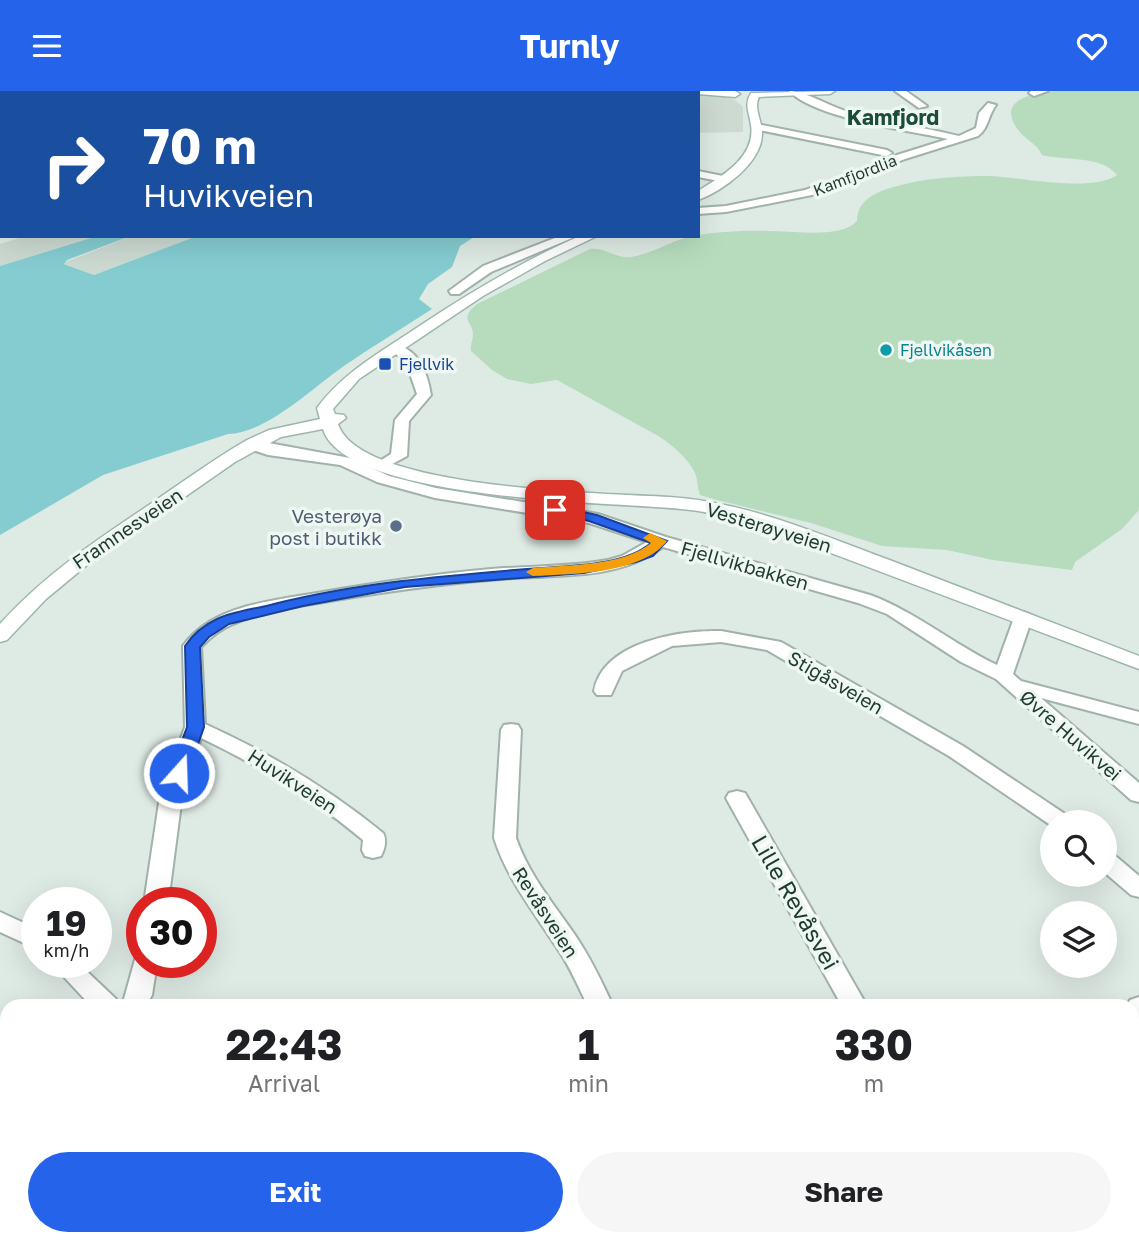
<!DOCTYPE html>
<html lang="en">
<head>
<meta charset="utf-8">
<style>
	:root { --surface:#fff; --page:#f6f6f6; --text:#202124; --muted:#757577; --accent:#2563eb }
	body { margin:0; font-family:"Golos Text",sans-serif; background:var(--page); color:var(--text); height:100vh; display:flex; flex-direction:column; font-size:26px; white-space:nowrap }
	* { box-sizing:border-box; margin:0 }
	p { font-size:23px; color:var(--muted) }
	.icon { flex:none; width:38px; height:38px; fill:none; stroke:currentColor; stroke-width:2; stroke-linecap:round; stroke-linejoin:round }
	.map { position:relative; flex:1; overflow:hidden }
	.details { position:absolute; left:0px; top:908px; width:1139px; height:247px; display:flex; flex-direction:column; background:var(--surface); border-radius:21px 21px 0 0; box-shadow:0 7px 28px #0002 }
	.details>* { flex:none }
	.guide { position:absolute; left:0px; top:0px; width:700px; height:147px; box-shadow:0 7px 28px #0002; background:#1a4fa0; color:#fff; overflow:hidden }
	.fabs { position:absolute; left:1040px; top:719px; display:grid; gap:14px }
	.fabs a { display:grid; place-items:center; width:77px; height:77px; border-radius:50%; background:var(--surface); box-shadow:0 7px 28px #0002; font-size:35px }
	.speed { position:absolute; left:21px; top:796px; display:flex; gap:14px; font-size:35px; font-weight:700; text-align:center }
	.speed>* { display:grid; place-content:center; width:91px; height:91px; border-radius:50%; background:var(--surface); box-shadow:0 7px 28px #0002; line-height:1 }
	.speed small { font-size:18px; font-weight:400 }
	.speed .limit { border:10px solid #d22; background:#fff; color:#111 }
	.pin { position:absolute; display:grid; place-items:center; width:60px; height:60px; color:#fff; margin:-30px; border-radius:14px; box-shadow:0 4px 10px #0006 }
	.me { position:absolute; width:77px; margin:-38px; rotate:20deg; stroke-linejoin:round; filter:drop-shadow(0 0 5px #0008) }
	.turn { display:flex; align-items:center; gap:24px; height:147px; padding:0 28px; font-size:32px }
	.turn .icon { width:91px; height:91px; stroke-width:2.5 }
	.turn b { display:block; font-size:49px; line-height:60px }
	.eta { display:flex; justify-content:space-evenly; align-items:center; height:119px; text-align:center }
	.eta b { font-size:42px; font-weight:700; line-height:49px }
	.button { display:flex; gap:14px; margin-top:auto; padding:14px 28px }
	.button a { flex:1; height:80px; border-radius:42px; background:var(--accent); color:#fff; font-size:28px; font-weight:700; line-height:80px; text-align:center }
	.button a+a { background:var(--page); color:var(--text) }
	header { display:flex; justify-content:space-between; align-items:center; height:91px; padding:0 28px; background:var(--accent); color:#fff; font-size:32px; font-weight:700 }
	.map>svg:first-child { display:block }
	.built { fill:#ccdad2 }
	.green { fill:#b6dcbd }
	.water { fill:#85ccd1 }
	.lines { fill:none; stroke-linecap:round; stroke-linejoin:round }
	.street-casing { stroke:#a1b2aa; stroke-width:4 }
	.secondary-casing { stroke:#9db6ab; stroke-width:3 }
	.street { fill:#fff; fill-rule:evenodd }
	.secondary { fill:#fff; fill-rule:evenodd }
	.route { fill:#2563eb; stroke:#184099; stroke-width:2 }
	.slow { fill:#f59e0b }
	.culture-dot { fill:#0f9aa8; stroke:#eef7f2; stroke-width:2.5 }
	.transit-dot { fill:#1a4fb4; stroke:#eef7f2; stroke-width:2.5 }
	.service-dot { fill:#5c6f8a; stroke:#eef7f2; stroke-width:2.5 }
	.labels { text-anchor:middle; dominant-baseline:central; stroke-width:7; stroke-linejoin:round; paint-order:stroke }
	.far-street-label { font-size:16px; fill:#1f3a30; stroke:#eef7f2 }
	.far-culture-label { font-size:16px; fill:#0d838f; stroke:#eef7f2; text-anchor:start }
	.far-transit-label { font-size:16px; fill:#164399; stroke:#eef7f2; text-anchor:start }
	.service-label { font-size:19px; fill:#4e5e75; stroke:#eef7f2; text-anchor:end }
	.street-label { font-size:19px; fill:#1f3a30; stroke:#eef7f2 }
	.far-district-label { font-size:21px; font-weight:bold; fill:#1c4c3b; stroke:#eef7f2 }
	.near-street-label { font-size:23px; fill:#1f3a30; stroke:#eef7f2 }
</style>
</head>
<body>
<header><svg class="icon" aria-label="menu" viewBox="0 0 24 24"><path d="M4 6h16M4 12h16M4 18h16"/></svg>Turnly<svg class="icon" aria-label="heart" viewBox="0 0 24 24"><path d="M12 20l-8-8c-3-5 5-10 8-4 3-6 11-1 8 4z"/></svg></header>
<div class="map">
<svg width="1139" height="1154" viewBox="0 0 1139 1154">
	<rect width="100%" height="100%" fill="#deeae4"/>
	<g class="built">
		<path d="M633,0h22l56,2 24,7 8,7v25l-45,1v-40h-107z"/>
		<path d="M26,145h81l-16,2 -91,28v-22z"/>
		<path d="M120,145h77l-103,39 -31,-12 61,-24z"/>
	</g>
	<path class="green" d="M1050,0h89v419l-17,19 -47,33 -3,8 -79,-10 -46,-10 -65,-4 -71,-23 -98,-24 -13,-4c-3,-7 -2,-15 -5,-22 -7,-15 -22,-27 -35,-36l-103,-57 -26,4 -24,-5 -15,-9 -21,-19c-1,-7 2,-11 2,-17 0,-13 -15,-14 4,-30l113,-55c15,-2 26,10 41,8 21,-3 41,-17 62,-21 32,-6 67,-6 101,-4 19,1 50,3 63,-11 0,-22 21,-30 40,-35 30,-8 61,-10 92,-10 32,1 102,17 128,-1 -15,-20 -53,-14 -75,-20 -6,-13 -19,-16 -26,-28 -17,-27 14,-32 34,-36z"/>
	<path class="water" d="M107,145l18,2 -58,22 -3,4 30,11 103,-39h279l-16,10 -8,21 -24,17 -9,15 13,10c-29,19 -59,37 -88,57 -32,22 -77,67 -116,68l-125,41 -103,60v-269l91,-28z"/>
	<g class="lines">
		<g class="street-casing">
			<g id="street">
				<path d="M245,0h10l1,2h-9z"/>
				<rect x="296" y="0" width="10" height="2"/>
				<path d="M370,0h11l1,2h-10z"/>
				<rect x="406" y="0" width="10" height="2"/>
				<path d="M465,0h52l1,2h-54z"/>
				<path d="M789,0c16,0 40,15 57,20 37,10 76,16 113,25l17,-8 3,-15 9,-10 8,2c-8,10 -7,23 -18,31l-73,23 -93,36 -86,17 -28,2v-6l28,-2 79,-16 92,-35 51,-16c-40,-9 -131,-20 -159,-48z"/>
				<path d="M895,0h11l21,15 -8,2z"/>
				<path d="M1031,0h17l-14,5 -5,-3z"/>
				<path d="M757,33l130,26 5,3 -5,3 -133,-27 -2,-2z"/>
				<path d="M2,45v7h-2v-6z"/>
				<path d="M698,80l30,6 1,2 -5,3 -26,-5z"/>
				<path d="M0,82h2l-2,7z"/>
				<path d="M0,107h2l-2,8z"/>
				<path d="M560,145h17l-86,36 -32,22h-8l-2,-3 34,-25z"/>
				<path d="M395,253c25,7 32,28 36,51l-22,26 -2,35 -24,13 -8,-5 16,-10 4,-34 22,-26 -11,-32 -18,-14z"/>
				<path d="M252,349l98,18 39,18 47,12 162,26 68,23 204,58c46,17 83,49 127,70l17,-47 9,-6 6,2 3,4 -19,56 8,7 118,31v12l-98,-26 98,85v19l-8,-2 -135,-121 -35,-17 -74,-48 -29,-11 -195,-56c-43,32 -98,28 -149,31 -62,4 -123,13 -185,23 -32,6 -68,10 -98,24 -12,5 -21,13 -30,22l4,77c64,29 123,64 178,109 4,7 2,15 -2,23l-8,2 -8,-2 -3,-6 1,-10c-49,-41 -103,-74 -162,-102l-19,58 -14,107h-24l16,-107 25,-69 -2,-81c29,-41 89,-45 134,-53 58,-10 116,-19 174,-24 39,-3 78,-2 117,-9l14,-4 25,-14 -58,-19 -154,-25 -58,-16 -37,-17 -72,-10 -21,-7 -3,-3z"/>
				<path d="M721,540l60,11 182,104 108,72 3,5h-22v3l-103,-70 -182,-106 -46,-8 -49,4 -50,25 -11,24h-14l-3,-4c9,-49 85,-61 127,-60z"/>
				<path d="M511,633l7,1 3,5 -5,108c13,37 37,65 59,97 15,22 27,47 38,71h-25c-10,-19 -18,-40 -31,-58 -23,-36 -50,-69 -63,-110l7,-108 3,-5z"/>
				<path d="M737,700l8,2 3,5 119,208h-25l-116,-208 3,-5z"/>
				<path d="M1104,760l8,2 27,23v21l-8,-2 -27,-23z"/>
				<path d="M0,821l37,17v20l-37,-17z"/>
				<path d="M142,864v8h15l-5,32 -6,11h-24l14,-50z"/>
				<path d="M51,872h27l38,36 3,7h-28z"/>
				<path d="M1139,906v62l-7,3v-56h-5l3,-6z"/>
				<path d="M7,1012v25l-7,3v-25z"/>
				<path d="M247,1148h31l3,6h-31z"/>
				<path d="M853,1148h33l3,6h-33z"/>
				<path d="M909,1148h33l-3,6h-33z"/>
			</g>
		</g>
		<g class="secondary-casing">
			<g id="secondary">
				<path d="M533,0h28l-29,2z"/>
				<path d="M566,0h55l-56,2z"/>
				<path d="M691,0h44l5,3 -5,3 -37,-3z"/>
				<path d="M835,0l-5,3 -71,3c-6,12 4,25 3,38 -1,28 -39,56 -64,65v-9c24,-15 58,-34 53,-66 -2,-14 -7,-20 0,-32z"/>
				<rect x="0" y="101" width="2" height="8"/>
				<path d="M580,145h17l-52,25 -62,35 -124,83 -26,30 2,5 9,1 2,3 -8,6c21,66 268,69 331,73 78,5 150,37 223,64 82,32 165,63 247,95v13l-385,-145c-24,-7 -48,-13 -73,-15 -67,-7 -336,-8 -358,-80l-42,8 -46,25 -148,103 -41,34 -39,41 -7,2v-18c44,-49 98,-85 152,-121 32,-22 62,-44 95,-63l22,-10 51,-11 -3,-11c25,-34 60,-54 95,-77 54,-36 108,-69 168,-95z"/>
			</g>
		</g>
		<use href="#street" class="street"/>
		<use href="#secondary" class="secondary"/>
	</g>
	<path class="route" d="M555,415l42,9 70,26 -14,15 -17,6 -52,11 -179,14 -102,19 -74,18 -20,13 -9,10 4,80 -16,46 -3,4h-12l-3,-4 17,-46 -2,-81c8,-12 19,-21 32,-27 16,-8 39,-10 57,-15 83,-21 168,-28 253,-35 36,-3 97,-2 124,-26l-62,-22 -39,-8 -2,-3z"/>
	<path class="slow" d="M650,442l17,8c-26,33 -94,33 -134,35l-7,-4 7,-4c34,-3 91,-2 118,-25l-8,-5z"/>
	<circle class="culture-dot" cx="886" cy="259" r="7"/>
	<rect class="transit-dot" x="378" y="266" width="14" height="14" rx="3.5"/>
	<circle class="service-dot" cx="396" cy="435" r="7"/>
	<g class="labels">
		<g class="far-street-label">
			<text transform="translate(855 84) rotate(-21)">Kamfjordlia</text>
		</g>
		<g class="far-culture-label">
			<text x="900" y="259">Fjellvikåsen</text>
		</g>
		<g class="far-transit-label">
			<text x="399" y="273">Fjellvik</text>
		</g>
		<g class="service-label">
			<text x="382" y="424">Vesterøya<tspan x="382" dy="22">post i butikk</tspan></text>
		</g>
		<g class="street-label">
			<text transform="translate(769 436) rotate(17)">Vesterøyveien</text>
			<text transform="translate(127 437) rotate(-34)">Framnesveien</text>
			<text transform="translate(745 474) rotate(16)">Fjellvikbakken</text>
			<text transform="translate(836 591) rotate(30)">Stigåsveien</text>
			<text transform="translate(1071 644) rotate(41)">Øvre Huvikvei</text>
			<text transform="translate(293 690) rotate(33)">Huvikveien</text>
			<text transform="translate(546 821) rotate(57)">Revåsveien</text>
		</g>
		<g class="far-district-label">
			<text x="893" y="26">Kamfjord</text>
		</g>
		<g class="near-street-label">
			<text transform="translate(796 811) rotate(60)">Lille Revåsvei</text>
		</g>
	</g>
</svg>
<div class="fabs">
<a><svg class="icon" aria-label="search" viewBox="0 0 24 24"><circle cx="10" cy="10" r="6"/><path d="M15 15l6 6"/></svg></a>
<a><svg class="icon" aria-label="layers" viewBox="0 0 24 24"><path d="M12 4l9 5-9 5-9-5zM3 14l9 5 9-5"/></svg></a>
</div>
<div class="speed"><div>19<small>km/h</small></div><div class="limit">30</div></div>
<div class="pin" style="left:555px;top:419px;background:#d93025"><svg class="icon" aria-label="arrive" viewBox="0 0 24 24"><path d="M6 21V4h12l-3 4 3 4H6"/></svg></div>
<svg class="me" style="left:179px;top:682px" viewBox="-20 -20 40 40"><circle r="17" fill="#2563eb" stroke="#fff" stroke-width="3"/><path d="M0-11L8 9 0 5-8 9z" fill="#fff"/></svg>
<div class="guide">
<div class="turn"><svg class="icon" aria-label="right" viewBox="0 0 24 24"><path d="M7 20v-9h11M14 6l5 5-5 5"/></svg><div><b>70 m</b>Huvikveien</div></div>
</div>
<section class="details">
<div class="eta">
<div><b>22:43</b><p>Arrival</p></div>
<div><b>1</b><p>min</p></div>
<div><b>330</b><p>m</p></div>
</div>
<div class="button"><a>Exit</a><a>Share</a></div>
</section>
</div>
</body>
</html>
